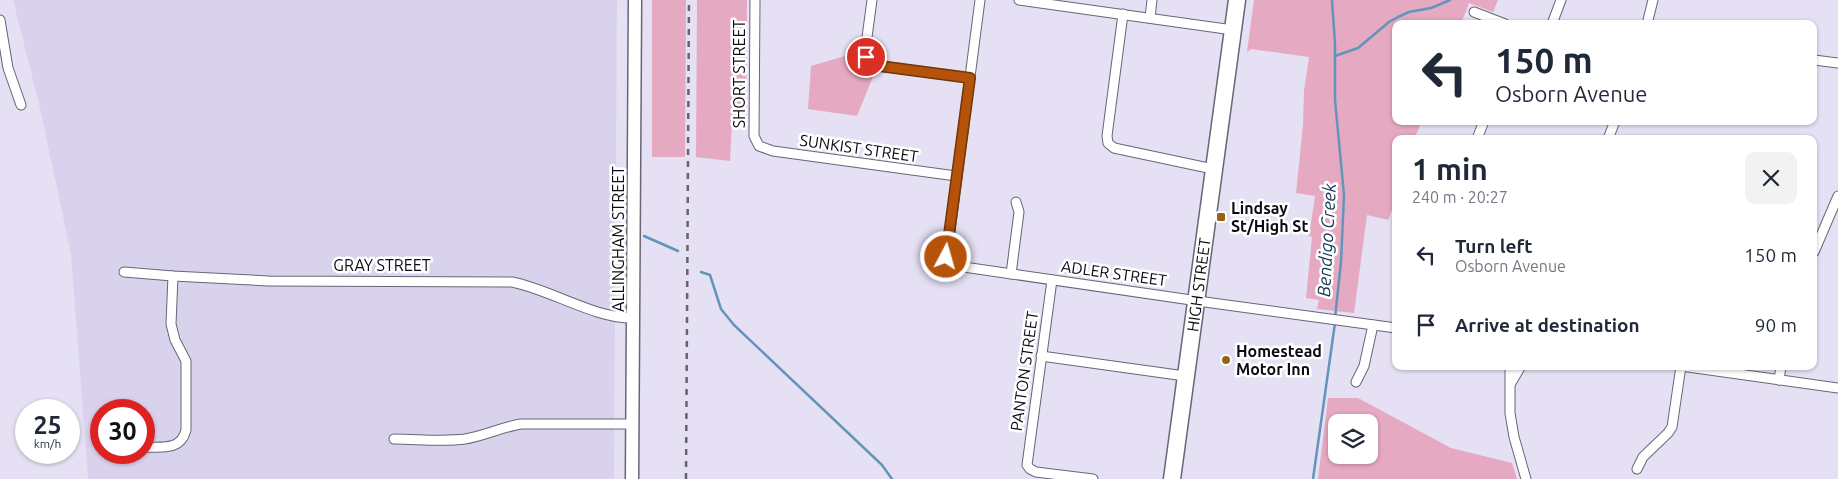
<!DOCTYPE html>
<html lang="en">
<head>
<meta charset="utf-8">
<style>
	:root { --surface:#fff; --page:#f2f2f3; --text:#1f2937; --muted:#747a83 }
	body { margin:0; font-family:Ubuntu,sans-serif; background:var(--page); color:var(--text); height:100vh; display:flex; flex-direction:column; font-size:19px; white-space:nowrap }
	* { box-sizing:border-box; margin:0 }
	p { font-size:16px; color:var(--muted) }
	.icon { flex:none; width:28px; height:28px; fill:none; stroke:currentColor; stroke-width:2; stroke-linecap:round; stroke-linejoin:round }
	.map { position:relative; flex:1; overflow:hidden }
	.sheet { position:absolute; left:1392px; top:135px; width:425px; height:235px; display:flex; flex-direction:column; background:var(--surface); border-radius:10px; box-shadow:0 1px 4px #0004 }
	.sheet>* { flex:none }
	.top-card { position:absolute; left:1392px; top:20px; width:425px; height:105px; border-radius:10px; box-shadow:0 1px 4px #0004; background:#fff; color:var(--text); overflow:hidden }
	.controls { position:absolute; left:1328px; top:414px; display:grid; gap:10px }
	.controls a { display:grid; place-items:center; width:50px; height:50px; border-radius:10px; background:var(--surface); box-shadow:0 1px 4px #0004; font-size:25px }
	.speed { position:absolute; left:15px; top:399px; display:flex; gap:10px; font-size:25px; font-weight:700; text-align:center }
	.speed>* { display:grid; place-content:center; width:65px; height:65px; border-radius:50%; background:var(--surface); box-shadow:0 1px 4px #0004; line-height:1 }
	.speed small { font-size:12px; font-weight:400 }
	.speed .limit { border:8px solid #d22; background:#fff; color:#111 }
	.pin { position:absolute; display:grid; place-items:center; width:42px; height:42px; color:#fff; margin:-21px; border:2px solid #fff; border-radius:50%; box-shadow:0 1px 5px #0007 }
	.me { position:absolute; width:55px; margin:-28px; rotate:6deg; stroke-linejoin:round; filter:drop-shadow(0 0 4px #0008) }
	.turn { display:flex; align-items:center; gap:18px; height:105px; padding:0 20px; font-size:22px }
	.turn .icon { width:65px; height:65px; stroke-width:2.5 }
	.turn b { display:block; font-size:35px; line-height:42px }
	.round { display:grid; place-items:center; flex:none; width:52px; height:52px; border-radius:10px; background:var(--page) }
	.head { display:flex; align-items:center; justify-content:space-between; height:85px; padding:0 20px }
	h1 { font-size:30px; font-weight:600; line-height:38px }
	ul { padding:0; list-style:none }
	li { display:flex; align-items:center; gap:15px; height:70px; padding:0 20px }
	li div { flex:1 }
	li b { display:block; font-size:19px }
	li em { font-style:normal }
	.map>svg:first-child { display:block }
	.built { fill:#d9d2ed; fill-rule:evenodd }
	.green { fill:#e5a9c2; fill-rule:evenodd }
	.lines { fill:none; stroke-linecap:round; stroke-linejoin:round }
	.stream { stroke:#6395ba; stroke-width:2.5 }
	.street-casing { stroke:#696576; stroke-width:11 }
	.secondary-casing { stroke:#696576; stroke-width:15 }
	.highway-casing { stroke:#696576; stroke-width:19 }
	.street { stroke:#fff; stroke-width:9 }
	.secondary { stroke:#fff; stroke-width:12 }
	.highway { stroke:#fff; stroke-width:16 }
	.rail { stroke:#676370; stroke-width:2.5; stroke-dasharray:6 6; stroke-linecap:butt }
	.route-casing { stroke:#753606; stroke-width:12 }
	.route { stroke:#b45309; stroke-width:9 }
	.poi-dot { fill:#946613; stroke:#fff; stroke-width:2 }
	.labels { text-anchor:middle; dominant-baseline:central; stroke-width:5; stroke-linejoin:round; paint-order:stroke }
	.street-label { font-size:16px; fill:#0d0b12; stroke:#fff }
	.poi-label { font-size:16px; font-weight:bold; fill:#0d0b12; stroke:#fff; text-anchor:start }
	.water-label { font-size:18px; font-style:italic; fill:#113954; stroke:#fff }
</style>
</head>
<body>
<div class="map">
<svg width="1838" height="479" viewBox="0 0 1838 479">
	<rect width="100%" height="100%" fill="#e5e0f4"/>
	<path class="built" d="M13,0h604l-3,479h-526l-17,-225 -32,-150zM101,410h43v42h-43z"/>
	<g class="green">
		<path d="M652,0h34l-1,157h-33z"/>
		<path d="M697,0h50l-1,104 -13,-1 -3,58 -34,-4z"/>
		<path d="M1254,0h244l-5,12 -24,-9 -8,21h-65v97h26l-8,18h-18v60l-8,21 -21,-5 -13,98 -37,-4 2,-9 -13,-2 6,-61 -3,-1 6,-40 -19,-3 7,-68 1,-34 5,-34 -58,-8 -4,3z"/>
		<path d="M855,53c2,12 6,19 19,21l-17,42 -49,-7 3,-43z"/>
		<path d="M1328,398h30l93,50 61,15 5,16h-199zM1336,422h33v33h-33z"/>
	</g>
	<g class="lines">
		<g class="stream">
			<path d="M1332,0l3,44v56l9,95 -3,67 -6,56"/>
			<path d="M1335,56l23,-8 31,-26 9,-5 11,-5 22,-4 19,-8"/>
			<path d="M644,236l34,15"/>
			<path d="M701,272l9,3 11,34 13,16 148,140 10,14"/>
			<path d="M1313,479l22,-156"/>
		</g>
		<g class="street-casing">
			<g id="street">
				<path d="M755,0l-1,136 5,10 14,5 183,25"/>
				<path d="M872,0l-7,52 2,8 5,5 98,13"/>
				<path d="M980,0l-33,254v7l3,4 262,38 184,25"/>
				<path d="M1019,0l214,30"/>
				<path d="M1474,12l31,12"/>
				<path d="M1123,14l-16,122 1,7 6,5 99,21"/>
				<path d="M1150,18l2,-18"/>
				<path d="M0,20l8,48 13,37"/>
				<path d="M1552,24l9,-24"/>
				<path d="M1647,24l6,-24"/>
				<path d="M1814,60l24,3"/>
				<path d="M1477,139l7,-18"/>
				<path d="M1608,139l7,-18"/>
				<path d="M1814,252l24,-56"/>
				<path d="M124,272l49,4 96,5 243,1c40,8 83,37 122,36"/>
				<path d="M1011,274l8,-62 -3,-10"/>
				<path d="M1052,280l-25,185 3,4 6,3 57,7"/>
				<path d="M1041,356l144,20"/>
				<path d="M1510,366v47l4,24 12,42"/>
				<path d="M1779,380l2,-14"/>
				<path d="M1356,382l8,-16 9,-41"/>
				<path d="M1511,383l10,-17"/>
				<path d="M394,439c23,0 48,3 71,0 19,-3 37,-12 56,-15h112"/>
				<path d="M144,447c17,0 37,4 42,-17v-69l-11,-21 -4,-16 2,-48"/>
				<path d="M1637,469l6,-12 25,-24 4,-6 9,-61 157,22"/>
			</g>
		</g>
		<g class="secondary-casing">
			<path id="secondary" d="M632,479l3,-479"/>
		</g>
		<g class="highway-casing">
			<g id="highway">
				<path id="s1" d="M1172,479l65,-479"/>
			</g>
		</g>
		<use href="#street" class="street"/>
		<use href="#secondary" class="secondary"/>
		<use href="#highway" class="highway"/>
		<path class="rail" d="M686,479l3,-479"/>
	</g>
	<g class="lines">
		<g class="route-casing">
			<path id="route" d="M866,57l6,8 98,13 -24,179"/>
		</g>
		<use href="#route" class="route"/>
	</g>
	<g class="poi-dot">
		<rect x="1216" y="212" width="10" height="10" rx="2.5"/>
		<circle cx="1226" cy="360" r="5"/>
	</g>
	<g class="labels">
		<g class="street-label">
			<text transform="translate(739 74) rotate(-90)">SHORT STREET</text>
			<text transform="translate(859 148) rotate(8)">SUNKIST STREET</text>
			<text transform="translate(618 239) rotate(-90)">ALLINGHAM STREET</text>
			<text x="382" y="265">GRAY STREET</text>
			<text transform="translate(1114 273) rotate(8)">ADLER STREET</text>
			<text stroke="none"><textPath href="#s1" startOffset="196">HIGH STREET</textPath></text>
			<text transform="translate(1024 371) rotate(-82)">PANTON STREET</text>
		</g>
		<g class="poi-label">
			<text x="1231" y="208">Lindsay<tspan x="1231" dy="18">St/High St</tspan></text>
			<text x="1236" y="351">Homestead<tspan x="1236" dy="18">Motor Inn</tspan></text>
		</g>
		<g class="water-label">
			<text transform="translate(1326 240) rotate(-87)">Bendigo Creek</text>
		</g>
	</g>
</svg>
<div class="controls">
<a><svg class="icon" aria-label="layers" viewBox="0 0 24 24"><path d="M12 4l9 5-9 5-9-5zM3 14l9 5 9-5"/></svg></a>
</div>
<div class="speed"><div>25<small>km/h</small></div><div class="limit">30</div></div>
<div class="pin" style="left:866px;top:57px;background:#d93025"><svg class="icon" aria-label="arrive" viewBox="0 0 24 24"><path d="M6 21V4h12l-3 4 3 4H6"/></svg></div>
<svg class="me" style="left:946px;top:257px" viewBox="-20 -20 40 40"><circle r="17" fill="#b45309" stroke="#fff" stroke-width="3"/><path d="M0-11L8 9 0 5-8 9z" fill="#fff"/></svg>
<div class="top-card">
<div class="turn"><svg class="icon" aria-label="left" viewBox="0 0 24 24"><path d="M17 20v-9H6M10 6l-5 5 5 5"/></svg><div><b>150 m</b>Osborn Avenue</div></div>
</div>
<section class="sheet">
<div class="head"><div><h1>1 min</h1><p>240 m · 20:27</p></div><a class="round"><svg class="icon" aria-label="close" viewBox="0 0 24 24"><path d="M6 6l12 12M18 6L6 18"/></svg></a></div>
<ul>
<li><svg class="icon" aria-label="left" viewBox="0 0 24 24"><path d="M17 20v-9H6M10 6l-5 5 5 5"/></svg><div><b>Turn left</b><p>Osborn Avenue</p></div><em>150 m</em></li>
<li><svg class="icon" aria-label="arrive" viewBox="0 0 24 24"><path d="M6 21V4h12l-3 4 3 4H6"/></svg><div><b>Arrive at destination</b></div><em>90 m</em></li>
</ul>
</section>
</div>
</body>
</html>
